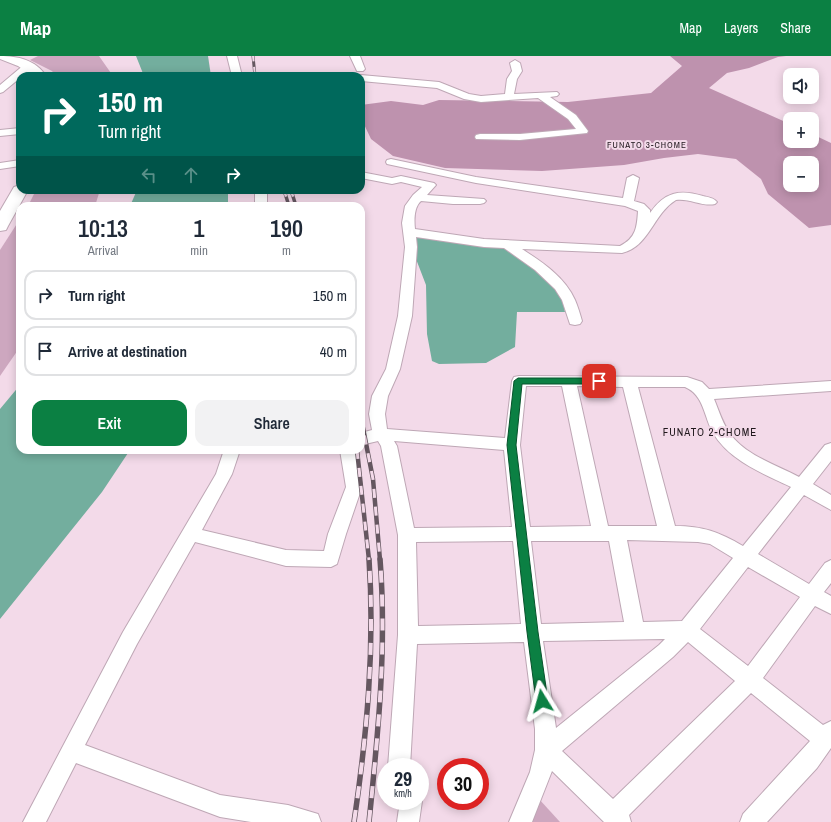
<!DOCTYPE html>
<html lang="en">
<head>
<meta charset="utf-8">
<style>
	:root { --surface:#fff; --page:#f2f2f3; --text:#1f2937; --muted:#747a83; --line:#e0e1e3; --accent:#0b8043 }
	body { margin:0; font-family:"Archivo Narrow",sans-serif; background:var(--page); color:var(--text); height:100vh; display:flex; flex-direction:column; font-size:15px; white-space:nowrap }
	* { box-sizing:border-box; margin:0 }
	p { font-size:13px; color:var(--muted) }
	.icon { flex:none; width:22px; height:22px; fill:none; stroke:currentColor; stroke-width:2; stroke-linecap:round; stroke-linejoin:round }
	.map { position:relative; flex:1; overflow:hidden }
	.sheet { position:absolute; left:16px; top:146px; width:349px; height:252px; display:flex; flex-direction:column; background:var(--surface); border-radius:12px; box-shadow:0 2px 10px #0003 }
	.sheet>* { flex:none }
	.guide { position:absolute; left:16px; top:16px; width:349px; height:122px; border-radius:12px; box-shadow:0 2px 10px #0003; background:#00695c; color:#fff; overflow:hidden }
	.fabs { position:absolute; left:783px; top:12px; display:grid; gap:8px }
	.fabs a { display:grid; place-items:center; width:36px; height:36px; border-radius:8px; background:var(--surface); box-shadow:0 2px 10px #0003; font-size:20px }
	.speed { position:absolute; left:377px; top:702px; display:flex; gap:8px; font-size:20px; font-weight:700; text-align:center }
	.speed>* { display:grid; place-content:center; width:52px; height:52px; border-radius:50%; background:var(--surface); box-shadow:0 2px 10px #0003; line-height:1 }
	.speed small { font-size:10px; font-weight:400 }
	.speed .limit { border:6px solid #d22; background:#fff; color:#111 }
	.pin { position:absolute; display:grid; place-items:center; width:34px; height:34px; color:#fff; margin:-17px; border-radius:8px; box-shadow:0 2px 6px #0006 }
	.me { position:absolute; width:44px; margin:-22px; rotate:352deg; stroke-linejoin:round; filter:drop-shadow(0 0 3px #0008) }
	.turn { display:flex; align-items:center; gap:14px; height:84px; padding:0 16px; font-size:18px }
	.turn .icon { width:52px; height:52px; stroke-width:2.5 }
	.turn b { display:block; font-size:28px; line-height:34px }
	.lanes { display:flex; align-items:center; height:38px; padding:0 16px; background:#0003; justify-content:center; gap:20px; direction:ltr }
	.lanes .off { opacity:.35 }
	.eta { display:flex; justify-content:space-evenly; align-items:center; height:68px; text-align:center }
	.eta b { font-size:24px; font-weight:600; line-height:28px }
	.button { display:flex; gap:8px; margin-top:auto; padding:8px 16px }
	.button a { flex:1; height:46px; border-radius:12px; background:var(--accent); color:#fff; font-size:16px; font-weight:600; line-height:46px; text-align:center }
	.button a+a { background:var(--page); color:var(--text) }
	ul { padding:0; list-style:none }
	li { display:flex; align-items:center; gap:12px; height:50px; margin:0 8px 6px; padding:0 8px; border:2px solid var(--line); border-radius:12px }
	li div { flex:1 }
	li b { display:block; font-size:15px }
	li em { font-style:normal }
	header { display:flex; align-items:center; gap:24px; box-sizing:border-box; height:56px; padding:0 20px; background:var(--accent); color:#fff }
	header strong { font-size:19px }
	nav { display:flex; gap:22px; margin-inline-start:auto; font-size:14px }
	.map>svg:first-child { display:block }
	.green { fill:#cda7bf }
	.forest { fill:#be92ae; fill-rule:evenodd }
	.water { fill:#73ae9e }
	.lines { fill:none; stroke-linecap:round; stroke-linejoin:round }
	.street-casing { stroke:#bea7b5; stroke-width:2 }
	.secondary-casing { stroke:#bea7b5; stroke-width:2 }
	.street { fill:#fff; fill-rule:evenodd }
	.secondary { fill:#fff; fill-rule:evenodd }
	.rail-far3-casing { stroke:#655760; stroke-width:3 }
	.rail-far2-casing { stroke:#655760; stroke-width:3.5 }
	.rail-far1-casing { stroke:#655760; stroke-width:4.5 }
	.rail-casing { stroke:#655760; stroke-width:5.5 }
	.rail-far3 { stroke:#f3dae9; stroke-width:2; stroke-dasharray:5.5; stroke-linecap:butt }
	.rail-far2 { stroke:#f3dae9; stroke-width:2.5; stroke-dasharray:7; stroke-linecap:butt }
	.rail-far1 { stroke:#f3dae9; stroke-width:3; stroke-dasharray:9; stroke-linecap:butt }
	.rail { stroke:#f3dae9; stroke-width:4; stroke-dasharray:12; stroke-linecap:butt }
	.route { fill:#0b8043; stroke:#07532c }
	.labels { text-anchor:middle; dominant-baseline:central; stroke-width:4; stroke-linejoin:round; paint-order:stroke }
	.far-neighbourhood-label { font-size:9px; letter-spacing:1px; fill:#20181d; stroke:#f3dae9 }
	.neighbourhood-label { font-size:11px; letter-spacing:1px; fill:#20181d; stroke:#f3dae9 }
</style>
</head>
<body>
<header>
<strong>Map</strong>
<nav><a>Map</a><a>Layers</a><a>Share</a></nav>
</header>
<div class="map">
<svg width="831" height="766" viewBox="0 0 831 766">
	<rect width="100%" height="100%" fill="#f3dae9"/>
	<g class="green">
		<path d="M38,0h61l14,20h-57l-4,-5 -22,-11z"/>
		<path d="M36,134h64l-5,16h-67z"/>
		<path d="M20,163v128l-20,29v-126z"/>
		<path d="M539,743l21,23h-30z"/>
	</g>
	<path class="forest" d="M670,0h116l-8,1 -29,11 -22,5 -18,15 81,36v17h22v-7l19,9v82l-22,3 -41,-34 -7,-15 -25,-20 -38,-5 -34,4 -40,7 -82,6 -97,-3 -52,-12 -22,-17 -10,-21v-13l30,-4 32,4 16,-5 129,2 83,-9 31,-27zM790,107h22v22h-22z"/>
	<g class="water">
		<path d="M136,0h72l3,20h-67z"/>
		<path d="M137,134h91v16h-98z"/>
		<path d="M414,181l92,11 32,23 24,25 3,16h-48l-2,35 -29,16 -47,1 -7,-3 -5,-27 -1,-49 -10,-26z"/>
		<path d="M20,329v65h110l-28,42 -102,127v-210z"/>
	</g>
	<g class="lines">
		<g class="street-casing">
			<g id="street">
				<path d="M227,0h10l5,20h-10z"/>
				<path d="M350,0h10l5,13 -2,2h-6z"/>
				<path d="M515,4l5,3 2,8 -5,8 -3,15 43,-2 2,2 -2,2 -7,1 26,18 12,16 -1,2 -67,7 -44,-1 -1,-2 1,-2 4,-1h40l56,-5 -8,-10 -30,-21 -57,4 -17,-3 -27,-11 -76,-7v-5h-3l3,-1 78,7 30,12 12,2 24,-2 2,-15 5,-8 -2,-8z"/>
				<path d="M28,7l3,1 2,2 -11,10h-2v2l-17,14 -3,1v-8l25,-21z"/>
				<path d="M20,72v6l-20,2v-6z"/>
				<path d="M391,103l85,18 147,21 4,-20 6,-3 6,3 -5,23 10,3 6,6v3c15,-21 29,-24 53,-17 5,1 11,2 14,6l-2,2c-12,3 -26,-6 -39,-4 -23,14 -27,47 -54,53l-100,-4c20,13 43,28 53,51 3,7 5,14 7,21l-2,3 -5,1 -5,-1 -8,-24 -7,-11 -20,-19 -31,-22 -20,-1 -68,-10 1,10 -5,69 -12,53 -12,27 -3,18 2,15 118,9 7,-57 2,-4 5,-1 168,1 15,5 7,7 122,-8v10l-117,8c5,12 9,26 17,36 16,21 46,30 68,42l26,-32 6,-2v18l-18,23 18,11v15l-27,-15 -46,59 51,30 16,-21 6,-3v23l-7,9 7,4v18l-16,-8 -52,72 60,47 8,-4v27l-14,20 -50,54h-27l3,-8 67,-73 -59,-48 -122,122 2,7h-27l-52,-51 -20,51h-23l21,-50 5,-22v-21l-11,-87 -107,2 -7,123h-22l10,-132v-100l-17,-89 -3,-5 -17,4v-12l11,-3 -3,-16 3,-18 14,-27 12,-53 7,-69 -3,-24 3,-17 8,-11 9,-8 -21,-5 -9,2 -31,-6v-6l31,6 9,-2 33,7 2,2 -9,10 57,4 2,2 -2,2 -4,1h-27l-32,-3c-7,6 -7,19 -6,28l69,10 136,7c16,-8 17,-19 18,-35l-13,-5 -149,-23 -89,-19 -1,-2 1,-2zM526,330h36l29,140 -61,1 -10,-82zM577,330l46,1 34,139h-49zM638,331h47c19,8 19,30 28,46 17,28 49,40 78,54l-48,59c-24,-14 -40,-20 -68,-20zM394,385l110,9 8,77 -98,1 -17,-82zM627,484l71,2 12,2 23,14 -51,63 -39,1zM513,485l8,83 -103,2 -2,-84zM531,485h78l15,81 -83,2zM748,511l52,30 -52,69 -48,-37zM665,583l-6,6 -103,83 -13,-87zM688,586l47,39 -122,118 -51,-48 111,-94z"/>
				<path d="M20,104v6l-20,3v-6z"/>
				<rect x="255" y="134" width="12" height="16"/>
				<path d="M224,394h16l-8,24 -30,56 84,20 38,1 4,-17 18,-47 -6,-37h16l6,37 -16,47 -9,30 -6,3 -45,-1 -91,-24 -58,102 -52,101 135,50 68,10 30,9 3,8h-70l-31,-5 -144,-54 -30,59h-23l100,-190 86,-146 7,-12z"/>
				<path d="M420,739l2,6 -3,21h-22l3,-21h20z"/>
			</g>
		</g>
		<g class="secondary-casing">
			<g id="secondary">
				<path d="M0,0c18,0 36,4 46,20h-13l-15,-10 -18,-7z"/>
				<path d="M20,129v5h8l-20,36 -2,4 -6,1v-20l14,-24z"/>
			</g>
		</g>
		<use href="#street" class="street"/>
		<use href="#secondary" class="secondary"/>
		<g class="rail-far3-casing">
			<path id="rail-far3" d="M253,0l2,20"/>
		</g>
		<g class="rail-far2-casing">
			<g id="rail-far2">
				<path d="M284,134l5,16"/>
				<path d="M291,134l5,16"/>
			</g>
		</g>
		<g class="rail-far1-casing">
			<g id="rail-far1">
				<path d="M361,362l12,61 7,81"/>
				<path d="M357,394l12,110"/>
			</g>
		</g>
		<g class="rail-casing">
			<g id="rail">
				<path d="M354,766c13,-88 21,-175 15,-263"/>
				<path d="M369,766c9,-88 18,-175 11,-263"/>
			</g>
		</g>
		<use href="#rail-far3" class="rail-far3"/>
		<use href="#rail-far2" class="rail-far2"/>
		<use href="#rail-far1" class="rail-far1"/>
		<use href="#rail" class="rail"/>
	</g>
	<path class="route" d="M518,322h81l4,3 -4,3h-77l-6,61 22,187 10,69 -2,4 -4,2 -4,-2 -2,-4 -9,-69 -20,-187 7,-64z"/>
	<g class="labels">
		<g class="far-neighbourhood-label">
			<text x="647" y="89">FUNATO 3-CHOME</text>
		</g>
		<g class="neighbourhood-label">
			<text x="710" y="376">FUNATO 2-CHOME</text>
		</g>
	</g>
</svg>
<div class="fabs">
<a><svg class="icon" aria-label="sound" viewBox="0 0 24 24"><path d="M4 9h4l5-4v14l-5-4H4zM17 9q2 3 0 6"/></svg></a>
<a>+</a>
<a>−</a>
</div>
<div class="speed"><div>29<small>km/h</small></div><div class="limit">30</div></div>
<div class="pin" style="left:599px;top:325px;background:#d93025"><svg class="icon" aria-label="arrive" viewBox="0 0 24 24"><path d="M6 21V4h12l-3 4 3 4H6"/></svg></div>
<svg class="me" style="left:542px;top:645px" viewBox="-20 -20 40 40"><path d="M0-17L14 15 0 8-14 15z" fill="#0b8043" stroke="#fff" stroke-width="4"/></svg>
<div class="guide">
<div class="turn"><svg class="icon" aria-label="right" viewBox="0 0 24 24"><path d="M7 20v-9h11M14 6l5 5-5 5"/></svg><div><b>150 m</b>Turn right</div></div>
<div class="lanes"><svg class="icon off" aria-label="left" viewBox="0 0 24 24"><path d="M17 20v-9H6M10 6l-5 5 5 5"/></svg><svg class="icon off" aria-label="ahead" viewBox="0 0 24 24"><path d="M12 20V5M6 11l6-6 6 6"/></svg><svg class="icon" aria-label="right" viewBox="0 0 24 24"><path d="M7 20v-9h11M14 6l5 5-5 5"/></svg></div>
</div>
<section class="sheet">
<div class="eta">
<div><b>10:13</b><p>Arrival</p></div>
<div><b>1</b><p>min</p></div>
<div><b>190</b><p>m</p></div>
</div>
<ul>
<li><svg class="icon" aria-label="right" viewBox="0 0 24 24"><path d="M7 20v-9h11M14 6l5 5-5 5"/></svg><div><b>Turn right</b></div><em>150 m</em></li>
<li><svg class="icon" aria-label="arrive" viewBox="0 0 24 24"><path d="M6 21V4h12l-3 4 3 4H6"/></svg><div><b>Arrive at destination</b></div><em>40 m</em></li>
</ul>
<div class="button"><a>Exit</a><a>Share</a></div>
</section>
</div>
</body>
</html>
